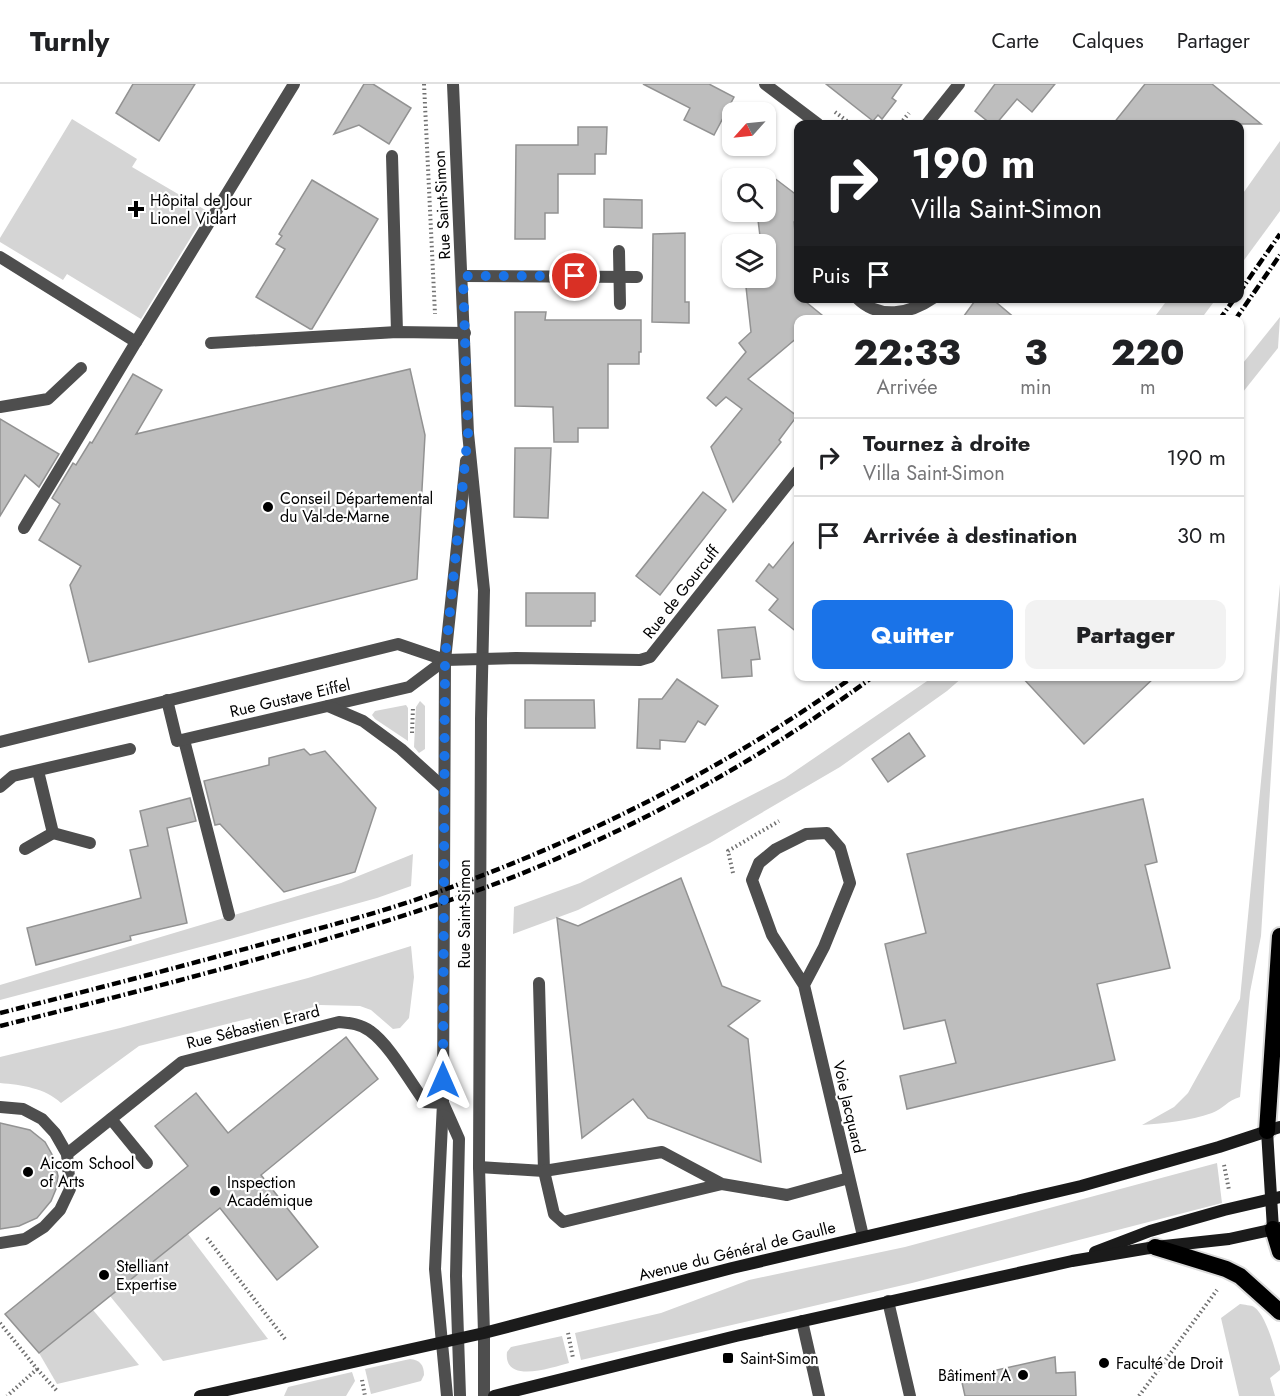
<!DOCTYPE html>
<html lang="fr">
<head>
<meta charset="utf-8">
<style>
	:root { --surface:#fff; --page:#f2f2f2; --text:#202124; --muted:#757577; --line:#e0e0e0; --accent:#1a73e8 }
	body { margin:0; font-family:Jost,sans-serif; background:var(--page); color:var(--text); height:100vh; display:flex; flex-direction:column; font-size:22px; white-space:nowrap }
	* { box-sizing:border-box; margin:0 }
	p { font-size:20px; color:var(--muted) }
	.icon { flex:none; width:33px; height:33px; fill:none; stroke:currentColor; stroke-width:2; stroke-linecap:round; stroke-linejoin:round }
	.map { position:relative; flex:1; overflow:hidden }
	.drawer { position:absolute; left:794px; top:231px; width:450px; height:366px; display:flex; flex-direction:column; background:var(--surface); border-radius:12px; box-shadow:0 2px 4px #0004 }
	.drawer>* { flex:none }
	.guide { position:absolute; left:794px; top:36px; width:450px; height:183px; border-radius:12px; box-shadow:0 2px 4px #0004; background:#202124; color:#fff; overflow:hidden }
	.needle { width:39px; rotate:243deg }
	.fabs { position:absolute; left:722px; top:18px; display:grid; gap:12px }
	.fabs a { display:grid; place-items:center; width:54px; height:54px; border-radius:12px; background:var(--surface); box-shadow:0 2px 4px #0004; font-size:30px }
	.pin { position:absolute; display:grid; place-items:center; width:51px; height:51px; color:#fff; margin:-26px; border:3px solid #fff; border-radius:50%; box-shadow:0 2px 6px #0007 }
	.me { position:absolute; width:66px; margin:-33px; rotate:0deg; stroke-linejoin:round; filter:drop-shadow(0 0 4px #0008) }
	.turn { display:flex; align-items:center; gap:21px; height:126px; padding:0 18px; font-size:27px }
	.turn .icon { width:78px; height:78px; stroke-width:2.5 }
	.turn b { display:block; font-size:42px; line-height:51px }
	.then { display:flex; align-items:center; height:57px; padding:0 18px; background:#0003; gap:12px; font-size:22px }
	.eta { display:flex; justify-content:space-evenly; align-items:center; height:102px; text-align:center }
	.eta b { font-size:36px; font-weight:800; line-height:42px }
	.primary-button { display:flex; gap:12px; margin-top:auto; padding:12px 18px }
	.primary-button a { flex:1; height:69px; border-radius:12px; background:var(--accent); color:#fff; font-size:24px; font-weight:800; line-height:69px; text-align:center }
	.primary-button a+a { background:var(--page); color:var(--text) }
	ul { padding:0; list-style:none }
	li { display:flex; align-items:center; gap:18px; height:78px; padding:0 18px; border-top:2px solid var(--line) }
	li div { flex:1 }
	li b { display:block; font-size:22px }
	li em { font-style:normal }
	header { display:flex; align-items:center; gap:36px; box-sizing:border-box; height:84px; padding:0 30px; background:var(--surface); border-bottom:2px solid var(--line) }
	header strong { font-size:28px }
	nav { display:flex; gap:33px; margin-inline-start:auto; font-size:21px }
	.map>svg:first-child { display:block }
	.green { fill:#d5d5d5 }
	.building { fill:#bebebe; stroke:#929292; stroke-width:1.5 }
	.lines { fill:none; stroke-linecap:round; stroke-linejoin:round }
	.trunk-casing { stroke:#dbdbdb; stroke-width:20 }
	.path { stroke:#707070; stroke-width:4; stroke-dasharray:1.5 3; stroke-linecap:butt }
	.service { stroke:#4e4e4e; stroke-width:12 }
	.minor { stroke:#4e4e4e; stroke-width:12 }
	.secondary { stroke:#1b1b1b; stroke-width:12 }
	.trunk { stroke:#000; stroke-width:16 }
	.rail { stroke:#000; stroke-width:4.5; stroke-dasharray:9 3 1.5 3; stroke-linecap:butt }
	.route { stroke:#1a73e8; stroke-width:10; stroke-dasharray:0 18 }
	.poi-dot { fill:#000; stroke:#fff; stroke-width:2 }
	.labels { text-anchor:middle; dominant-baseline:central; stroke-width:4.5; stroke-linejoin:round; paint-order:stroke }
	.poi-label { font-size:16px; fill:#000; stroke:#fff; text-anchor:start }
	.street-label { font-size:16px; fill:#000; stroke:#fff }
</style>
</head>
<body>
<header>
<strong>Turnly</strong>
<nav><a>Carte</a><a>Calques</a><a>Partager</a></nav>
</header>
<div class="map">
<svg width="1280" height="1312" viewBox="0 0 1280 1312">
	<rect width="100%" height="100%" fill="#fff"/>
	<g class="green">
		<path d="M72,35l65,40 -5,8 75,44 -66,108 -74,-45 -4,6 -63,-38v-4z"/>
		<path d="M1280,57v70l-41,56v-68z"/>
		<path d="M1168,215v-1l48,1 -15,20h-48z"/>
		<path d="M1280,233l-2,31 -39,49v-29z"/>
		<path d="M1280,500v44l-19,308 -11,56 -10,105c-12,3 -17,12 -28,16 -23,8 -46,10 -70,12l32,-18 14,-14 52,-94z"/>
		<path d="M933,593h30l-16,14 -107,76 -130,76 -132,67 -65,24 1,-27 66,-24 205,-105z"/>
		<path d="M420,617l5,5v43l-6,4 -5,-6 2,-40z"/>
		<path d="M406,621l2,3v33l-33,-22 -3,-4 3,-4z"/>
		<path d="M413,770l-2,32 -34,12 -154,43 -223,59v-15l341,-102z"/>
		<path d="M411,862l3,31 -5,41 -9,10 -7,1 -22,-19 -11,-4 -40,-1 -23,7 -4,8 -10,4 -10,-3 -18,2 -4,-5 -112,28 -78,57c-16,-15 -39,-18 -61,-20v-26l120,-29 188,-50z"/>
		<path d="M1217,1079l5,40 -310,80 -331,77 -6,-27 86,-20 88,-33 156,-33z"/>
		<path d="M188,1150l80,105 -105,22 -53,-65z"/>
		<path d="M1240,1220c4,1 11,1 14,3 13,9 21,44 26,59v4l-10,8 5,18h-36l-18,-78z"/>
		<path d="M93,1226l46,55 -82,19 -18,-31z"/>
		<path d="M562,1252l7,27c-16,4 -66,22 -62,-11l4,-5z"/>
		<path d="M410,1275c10,1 14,6 14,16l-3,6 -50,13 -6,-25z"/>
		<path d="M352,1288l3,9 -9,15h-62l4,-9z"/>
	</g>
	<g class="building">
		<path d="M133,0h62l-36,57 -43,-28z"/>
		<path d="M364,0h9l38,24 -22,36 -30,-19 -25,9z"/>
		<path d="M643,0h66l25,13 -20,38 -30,-15 6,-12z"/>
		<path d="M826,0h76l-10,14 4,3 -14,18 -4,-4 -5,6z"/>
		<path d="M995,0h60l-23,28 -15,-13 -21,25h-5l-16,-13z"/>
		<path d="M1145,0h67l49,40h-148z"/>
		<path d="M578,43h29l-1,27h-11v20h-37v39h-13v26h-30l1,-94h62z"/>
		<path d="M765,87l33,25v21l-4,5 4,38v38h3l27,22h-30v17l-50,42 49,37 -18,24 2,2 -48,60 -22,-55 31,-38 -16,-12 -10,9 -9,-8 39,-46 -7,-9 12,-11 -6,-54h21l-1,-34h-4l-4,-32h8z"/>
		<path d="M312,96l66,39 -66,110h-2l-54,-32 29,-48 -9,-5 6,-8 -3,-2z"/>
		<path d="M604,115l38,1v28l-38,-1z"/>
		<path d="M685,149v69h4v21l-37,-1 1,-88z"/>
		<path d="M977,214h14l26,22h-56z"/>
		<path d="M515,228h31l-1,8h96v32h-2v12h-31v64h-30v14h-24l-1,-35 -38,-1z"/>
		<path d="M410,285l15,66 -8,144 -328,83 -19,-77 11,-19 -42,-26 21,-36 -8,-6 21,-35 3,2 14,-23 2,1 41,-69 29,16 -26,44z"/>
		<path d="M0,335l59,35 -20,33 -14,-12 -25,41z"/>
		<path d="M515,364h36l-3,70 -34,-1z"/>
		<path d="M703,408l23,18 -66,85 -24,-19z"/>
		<path d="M798,453v96l-29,-23 9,-11 -22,-18 13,-17 4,4z"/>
		<path d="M526,509h69v28h-4v5h-65z"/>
		<path d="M755,543l5,32 -9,1 1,16 -30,2 -4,-48z"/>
		<path d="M1021,592h135l-72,68z"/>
		<path d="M677,595l41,27 -13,19 -7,-4 -13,21 -25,-2v9l-23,-1 2,-49h23z"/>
		<path d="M525,616h69l1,28h-70z"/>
		<path d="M909,649l16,23 -37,26 -16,-23z"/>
		<path d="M304,665l6,6 15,-4 51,57 -21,64 -71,20 -64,-68 -5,1 -11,-44 65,-16v-7z"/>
		<path d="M190,714l6,23 -29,7 20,95 -57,13 1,4 -95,25 -9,-37 114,-30 -11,-48 18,-4 -8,-35z"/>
		<path d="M1143,715l14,63 -12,3 25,103 -73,16 18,76 -208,49 -7,-33 56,-13 -11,-43 -41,9 -19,-85 41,-11 -19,-79z"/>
		<path d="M681,794l41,108 38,15 -32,25 20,13 13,123 -113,-44 -15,-19 -51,39 -25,-220 21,8z"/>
		<path d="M346,953l32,42 -117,96 57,72 -41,33 -57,-72 -181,145 -34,-39 183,-148 -33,-40 41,-33 32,40z"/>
		<path d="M0,1039l30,7 15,12 9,16 4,18 -2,13 -5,12 -14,17 -18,8 -19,3z"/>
		<path d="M1055,1273l1,16 19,-1 1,24h-111l-4,-18z"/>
	</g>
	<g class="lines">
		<g class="trunk-casing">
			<g id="trunk">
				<path d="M1267,1047l13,-195"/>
				<path d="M1273,1145l7,23"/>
				<path d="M1155,1163l71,22 14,7 40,36"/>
			</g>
		</g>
		<g class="path">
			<path d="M424,0l11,230"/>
			<path d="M835,28l16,12"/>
			<path d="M900,40l9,-11"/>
			<path d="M412,649l1,-26"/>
			<path d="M733,789l-5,-22 51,-30"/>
			<path d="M1224,1081l5,25"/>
			<path d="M207,1154l78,101"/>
			<path d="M0,1239l37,46 -30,27"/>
			<path d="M568,1249l5,25"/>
			<path d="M37,1285l21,23"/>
			<path d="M362,1296l3,16"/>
			<path d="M1139,1312l78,-106"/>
		</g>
		<g class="service">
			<path d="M392,72l5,176"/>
			<path d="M0,173l136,85 158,-258"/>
			<path d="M211,259l186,-11 68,1"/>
			<path d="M0,323l48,-8 33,-31"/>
			<path d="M24,444l112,-186"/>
			<path d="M184,656l45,175"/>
			<path d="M0,703l13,-11 117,-27"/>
			<path d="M53,749l37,10"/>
			<path d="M25,765l28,-16 -15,-62"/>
			<path d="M479,1083l65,4 -5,-188"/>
			<path d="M722,1100l-159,38 -9,-8 -10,-43 118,-19 60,32 65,11 62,-17"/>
			<path d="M888,1217l22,95"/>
			<path d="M802,1237l17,75"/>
		</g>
		<g class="minor">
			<path d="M453,0l15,349 16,157 -3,129 -2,448 5,166v63"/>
			<path d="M765,0l53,40"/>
			<path d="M927,40l32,-40"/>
			<path d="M619,167l1,53"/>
			<path d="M463,192l174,1"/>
			<path d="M857,214c22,22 53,16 76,0"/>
			<path d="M167,616l10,41 232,-54 36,-27"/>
			<path d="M328,622l35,15 38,28 42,38"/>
			<path d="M0,658l398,-98 47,16 71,-2 124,2 10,-3 148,-186"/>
			<path d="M804,901l20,-38 26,-64 -10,-35 -13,-15 -21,1 -30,15 -17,14 -7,17 20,55 32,50 59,251"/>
			<path d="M0,1023l23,2 19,10 13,14 12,21 3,35 -10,21 -16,17 -19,12 -25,4"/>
			<path d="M111,1035l36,44"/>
			<path d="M67,1070l115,-92 157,-40c11,1 22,2 31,9 20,14 40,51 55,71l18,1 -8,166 12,127"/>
			<path d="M460,1312l-4,-120 3,-137 -16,-36 2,-443 21,-199"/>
		</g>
		<g class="secondary">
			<path d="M1267,1047l6,98"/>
			<path d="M1095,1168l55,-21 74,-21 56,-13"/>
			<path d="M200,1312l284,-63 248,-65 349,-82 138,-39 61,-20"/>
			<path d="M494,1312l242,-60 336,-75 83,-14 74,-8 50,-11"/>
		</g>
		<use href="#trunk" class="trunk"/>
		<g class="rail">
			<path d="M1239,209l41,-59"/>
			<path d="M1219,236l16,-22"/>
			<path d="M1235,236l45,-65"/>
			<path d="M0,929c92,-23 183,-47 274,-72 46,-13 93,-25 138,-40 158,-54 307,-128 442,-225"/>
			<path d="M0,942c109,-27 219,-55 327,-87 80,-24 161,-49 238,-84 109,-48 213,-108 309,-179"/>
		</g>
	</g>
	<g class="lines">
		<path class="route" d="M443,996l2,-420 23,-227 -5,-157h112"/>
	</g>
	<g class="poi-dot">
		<path d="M133 116h6v6h6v6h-6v6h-6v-6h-6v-6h6z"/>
		<circle cx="268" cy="423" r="6"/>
		<circle cx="28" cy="1088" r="6"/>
		<circle cx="215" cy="1107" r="6"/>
		<circle cx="104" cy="1191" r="6"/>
		<rect x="722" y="1268" width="12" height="12" rx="3"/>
		<circle cx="1104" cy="1279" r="6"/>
		<circle cx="1023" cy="1291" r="6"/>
	</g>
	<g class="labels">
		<g class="poi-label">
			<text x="150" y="116">Hôpital de Jour<tspan x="150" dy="18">Lionel Vidart</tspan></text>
			<text x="280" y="414">Conseil Départemental<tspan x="280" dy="18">du Val-de-Marne</tspan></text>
			<text x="40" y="1079">Aicom School<tspan x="40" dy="18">of Arts</tspan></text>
			<text x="227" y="1098">Inspection<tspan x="227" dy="18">Académique</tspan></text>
			<text x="116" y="1182">Stelliant<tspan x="116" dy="18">Expertise</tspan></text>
			<text x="740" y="1274">Saint-Simon</text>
			<text x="1116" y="1279">Faculté de Droit</text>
			<text x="1011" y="1291" text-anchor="end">Bâtiment A</text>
		</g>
		<g class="street-label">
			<text transform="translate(442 121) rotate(-93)">Rue Saint-Simon</text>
			<text transform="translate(681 508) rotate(-52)">Rue de Gourcuff</text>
			<text transform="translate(290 614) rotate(-13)">Rue Gustave Eiffel</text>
			<text transform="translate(464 830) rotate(-90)">Rue Saint-Simon</text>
			<text transform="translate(253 943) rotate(-14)">Rue Sébastien Erard</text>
			<text transform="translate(849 1023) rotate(77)">Voie Jacquard</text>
			<text transform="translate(737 1167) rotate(-14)">Avenue du Général de Gaulle</text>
		</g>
	</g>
</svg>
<div class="fabs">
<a><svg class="needle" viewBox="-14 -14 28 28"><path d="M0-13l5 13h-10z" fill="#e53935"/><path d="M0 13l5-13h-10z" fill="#757577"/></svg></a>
<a><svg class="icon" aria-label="search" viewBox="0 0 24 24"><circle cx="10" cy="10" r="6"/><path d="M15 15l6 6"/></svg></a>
<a><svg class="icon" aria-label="layers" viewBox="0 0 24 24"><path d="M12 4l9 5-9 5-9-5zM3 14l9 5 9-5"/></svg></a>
</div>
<div class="pin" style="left:575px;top:192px;background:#d93025"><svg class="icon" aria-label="arrive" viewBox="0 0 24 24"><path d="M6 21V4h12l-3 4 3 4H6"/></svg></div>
<svg class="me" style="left:443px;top:996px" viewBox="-20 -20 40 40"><path d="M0-17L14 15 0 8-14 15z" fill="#1a73e8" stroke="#fff" stroke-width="4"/></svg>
<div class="guide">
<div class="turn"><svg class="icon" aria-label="right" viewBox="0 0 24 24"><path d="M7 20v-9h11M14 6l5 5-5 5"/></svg><div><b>190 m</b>Villa Saint-Simon</div></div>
<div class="then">Puis<svg class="icon" aria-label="arrive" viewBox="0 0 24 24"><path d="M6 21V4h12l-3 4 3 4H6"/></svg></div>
</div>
<section class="drawer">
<div class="eta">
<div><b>22:33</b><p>Arrivée</p></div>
<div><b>3</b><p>min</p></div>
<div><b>220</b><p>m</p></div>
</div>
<ul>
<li><svg class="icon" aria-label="right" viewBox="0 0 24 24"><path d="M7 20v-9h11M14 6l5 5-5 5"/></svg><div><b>Tournez à droite</b><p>Villa Saint-Simon</p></div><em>190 m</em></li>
<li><svg class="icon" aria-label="arrive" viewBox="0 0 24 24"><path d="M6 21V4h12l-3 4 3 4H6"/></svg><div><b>Arrivée à destination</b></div><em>30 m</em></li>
</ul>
<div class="primary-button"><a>Quitter</a><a>Partager</a></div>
</section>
</div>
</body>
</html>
